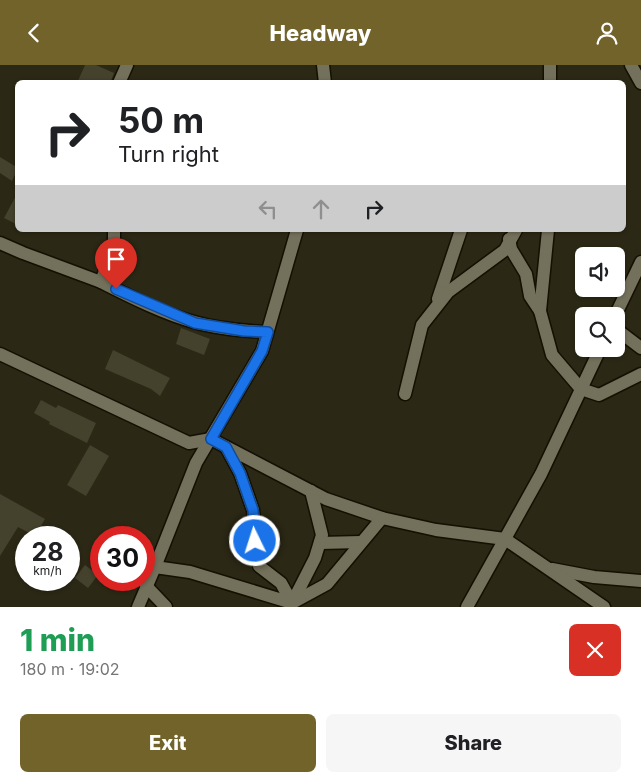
<!DOCTYPE html>
<html lang="en">
<head>
<meta charset="utf-8">
<style>
	:root { --surface:#fff; --page:#f6f6f6; --text:#202124; --muted:#757577; --accent:#72632b }
	body { margin:0; font-family:Inter,sans-serif; background:var(--page); color:var(--text); height:100vh; display:flex; flex-direction:column; font-size:19px; white-space:nowrap }
	* { box-sizing:border-box; margin:0 }
	p { font-size:16px; color:var(--muted) }
	.icon { flex:none; width:28px; height:28px; fill:none; stroke:currentColor; stroke-width:2; stroke-linecap:round; stroke-linejoin:round }
	.map { position:relative; height:542px; overflow:hidden }
	.side { display:flex; flex-direction:column; background:var(--surface); flex:1 }
	.side>* { flex:none }
	.banner { position:absolute; left:15px; top:15px; width:611px; height:152px; border-radius:8px; box-shadow:0 1px 4px #0004; background:#fff; color:var(--text); overflow:hidden }
	.buttons { position:absolute; left:575px; top:182px; display:grid; gap:10px }
	.buttons a { display:grid; place-items:center; width:50px; height:50px; border-radius:8px; background:var(--surface); box-shadow:0 1px 4px #0004; font-size:25px }
	.speed { position:absolute; left:15px; top:461px; display:flex; gap:10px; font-size:25px; font-weight:700; text-align:center }
	.speed>* { display:grid; place-content:center; width:65px; height:65px; border-radius:50%; background:var(--surface); box-shadow:0 1px 4px #0004; line-height:1 }
	.speed small { font-size:12px; font-weight:400 }
	.speed .limit { border:8px solid #d22; background:#fff; color:#111 }
	.pin { position:absolute; display:grid; place-items:center; width:42px; height:42px; color:#fff; margin:-51px -21px; border-radius:50% 50% 50% 0; rotate:-45deg; box-shadow:0 0 5px #0007 }
	.pin .icon { rotate:45deg }
	.me { position:absolute; width:55px; margin:-28px; rotate:356deg; stroke-linejoin:round; filter:drop-shadow(0 0 4px #0008) }
	.turn { display:flex; align-items:center; gap:18px; height:105px; padding:0 20px; font-size:22px }
	.turn .icon { width:65px; height:65px; stroke-width:2.5 }
	.turn b { display:block; font-size:35px; line-height:42px }
	.lanes { display:flex; align-items:center; height:48px; padding:0 20px; background:#0003; justify-content:center; gap:25px; direction:ltr }
	.lanes .off { opacity:.35 }
	.round { display:grid; place-items:center; flex:none; width:52px; height:52px; border-radius:8px; background:var(--page) }
	.head { display:flex; align-items:center; justify-content:space-between; height:85px; padding:0 20px }
	h1 { font-size:30px; font-weight:800; line-height:38px; color:#1e9e55 }
	.cta { display:flex; gap:10px; margin-top:auto; padding:10px 20px }
	.cta a { flex:1; height:58px; border-radius:8px; background:var(--accent); color:#fff; font-size:20px; font-weight:800; line-height:58px; text-align:center }
	.cta a+a { background:var(--page); color:var(--text) }
	header { display:flex; justify-content:space-between; align-items:center; height:65px; padding:0 20px; background:var(--accent); color:#fff; font-size:22px; font-weight:800 }
	.map>svg:first-child { display:block }
	.building { fill:#44412d }
	.lines { fill:none; stroke-linecap:round; stroke-linejoin:round }
	.minor-casing { stroke:#141002; stroke-width:15 }
	.minor { stroke:#73705b; stroke-width:12 }
	.route-casing { stroke:#114b97; stroke-width:12 }
	.route { stroke:#1a73e8; stroke-width:9 }
</style>
</head>
<body>
<header><svg class="icon" aria-label="back" viewBox="0 0 24 24"><path d="M15 5l-7 7 7 7"/></svg>Headway<svg class="icon" aria-label="person" viewBox="0 0 24 24"><circle cx="12" cy="8" r="4"/><path d="M4 21q1-7 8-7t8 7"/></svg></header>
<div class="map">
<svg width="641" height="542" viewBox="0 0 641 542">
	<rect width="100%" height="100%" fill="#2b2815"/>
	<g class="building">
		<path d="M85,0h11l18,8 -4,10h-33z"/>
		<path d="M0,92l18,11 -6,13 -12,-8z"/>
		<path d="M18,127v33l-14,-7z"/>
		<path d="M181,263l29,11 -6,16 -28,-11z"/>
		<path d="M113,285l57,28 -10,18 -9,-7 -46,-20z"/>
		<path d="M41,335l15,8 2,-3 38,18 -9,20 -38,-19 1,-2 -16,-9z"/>
		<path d="M90,380l19,11 -23,40 -19,-11z"/>
		<path d="M0,429l45,25 -10,17 -17,-9 -18,29z"/>
		<path d="M85,500l13,10 -10,13 -13,-10z"/>
	</g>
	<g class="lines">
		<g class="minor-casing">
			<g id="minor">
				<path d="M323,0l2,18"/>
				<path d="M550,0v18"/>
				<path d="M631,0l10,18"/>
				<path d="M119,18l8,-18"/>
				<path d="M114,165v15l-13,37c30,15 61,31 93,40 24,7 49,9 73,10"/>
				<path d="M548,165l-8,81 12,44 29,34 18,6 42,-21"/>
				<path d="M509,174l2,10 15,25 4,22 10,15"/>
				<path d="M0,178l23,10 78,29"/>
				<path d="M438,234l23,-69"/>
				<path d="M615,251l26,-54"/>
				<path d="M616,264l25,19"/>
				<path d="M0,289l189,89 22,-4 115,60 56,19"/>
				<path d="M405,329l17,-69 26,-33 57,-42 11,-20"/>
				<path d="M226,382l14,26 13,37 6,56 22,17 11,20"/>
				<path d="M320,478l41,-1"/>
				<path d="M155,502l41,-104 66,-112 35,-121"/>
				<path d="M552,504l42,8 47,4"/>
				<path d="M146,521l20,21"/>
				<path d="M291,540l24,-47 7,-23 -11,-44"/>
				<path d="M138,542l17,-40 35,5 102,31 35,-19 55,-66 54,12 69,9 99,68"/>
				<path d="M467,542l74,-133 59,-125"/>
			</g>
		</g>
		<use href="#minor" class="minor"/>
	</g>
	<g class="lines">
		<g class="route-casing">
			<path id="route" d="M116,224l79,34 49,8 24,1 -6,19 -51,88 15,8 14,26 13,37 2,31"/>
		</g>
		<use href="#route" class="route"/>
	</g>
</svg>
<div class="buttons">
<a><svg class="icon" aria-label="sound" viewBox="0 0 24 24"><path d="M4 9h4l5-4v14l-5-4H4zM17 9q2 3 0 6"/></svg></a>
<a><svg class="icon" aria-label="search" viewBox="0 0 24 24"><circle cx="10" cy="10" r="6"/><path d="M15 15l6 6"/></svg></a>
</div>
<div class="speed"><div>28<small>km/h</small></div><div class="limit">30</div></div>
<div class="pin" style="left:116px;top:224px;background:#d93025"><svg class="icon" aria-label="arrive" viewBox="0 0 24 24"><path d="M6 21V4h12l-3 4 3 4H6"/></svg></div>
<svg class="me" style="left:255px;top:476px" viewBox="-20 -20 40 40"><circle r="17" fill="#1a73e8" stroke="#fff" stroke-width="3"/><path d="M0-11L8 9 0 5-8 9z" fill="#fff"/></svg>
<div class="banner">
<div class="turn"><svg class="icon" aria-label="right" viewBox="0 0 24 24"><path d="M7 20v-9h11M14 6l5 5-5 5"/></svg><div><b>50 m</b>Turn right</div></div>
<div class="lanes"><svg class="icon off" aria-label="left" viewBox="0 0 24 24"><path d="M17 20v-9H6M10 6l-5 5 5 5"/></svg><svg class="icon off" aria-label="ahead" viewBox="0 0 24 24"><path d="M12 20V5M6 11l6-6 6 6"/></svg><svg class="icon" aria-label="right" viewBox="0 0 24 24"><path d="M7 20v-9h11M14 6l5 5-5 5"/></svg></div>
</div>
</div>
<section class="side">
<div class="head"><div><h1>1 min</h1><p>180 m · 19:02</p></div><a class="round" style="background:#d93025;color:#fff"><svg class="icon" aria-label="close" viewBox="0 0 24 24"><path d="M6 6l12 12M18 6L6 18"/></svg></a></div>
<div class="cta"><a>Exit</a><a>Share</a></div>
</section>
</body>
</html>
